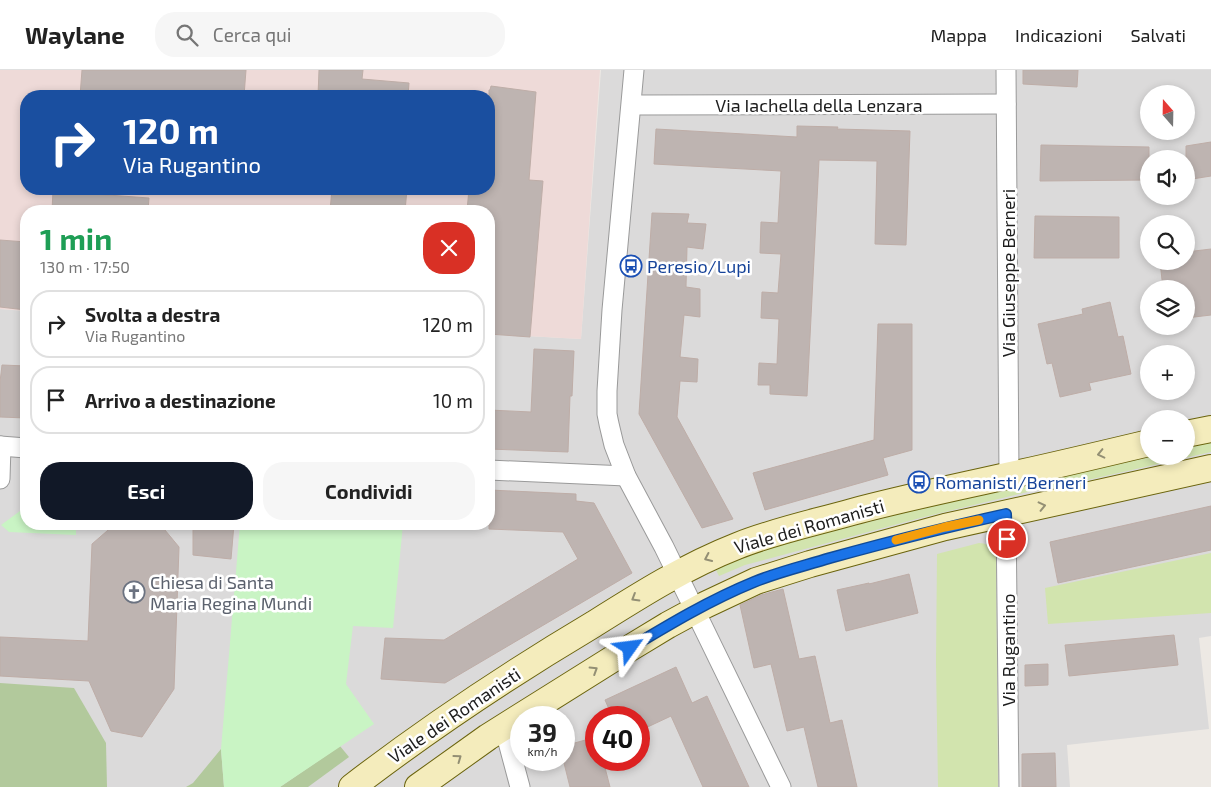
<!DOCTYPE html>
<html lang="it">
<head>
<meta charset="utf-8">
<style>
	:root { --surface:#fff; --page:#f6f6f6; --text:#222; --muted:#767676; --line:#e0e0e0; --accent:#111827 }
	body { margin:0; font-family:"Exo 2",sans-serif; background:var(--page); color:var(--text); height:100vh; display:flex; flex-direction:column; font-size:19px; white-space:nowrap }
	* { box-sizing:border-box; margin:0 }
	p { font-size:16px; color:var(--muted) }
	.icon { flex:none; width:28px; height:28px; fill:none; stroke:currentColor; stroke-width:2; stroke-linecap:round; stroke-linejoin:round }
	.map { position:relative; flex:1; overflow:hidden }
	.side { position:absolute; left:20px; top:135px; width:475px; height:325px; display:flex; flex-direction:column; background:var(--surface); border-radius:20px; box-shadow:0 2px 8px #0003 }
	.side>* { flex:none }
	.guide { position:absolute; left:20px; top:20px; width:475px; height:105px; border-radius:20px; box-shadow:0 2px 8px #0003; background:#1a4fa0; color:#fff; overflow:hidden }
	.needle { width:32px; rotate:340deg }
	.buttons { position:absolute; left:1140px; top:15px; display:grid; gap:10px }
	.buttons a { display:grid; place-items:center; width:55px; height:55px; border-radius:50%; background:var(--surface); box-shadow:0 2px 8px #0003; font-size:25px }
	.speed { position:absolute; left:510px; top:636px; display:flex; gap:10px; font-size:25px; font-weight:700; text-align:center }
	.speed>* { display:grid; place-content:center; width:65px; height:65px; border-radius:50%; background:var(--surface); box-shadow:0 2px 8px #0003; line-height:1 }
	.speed small { font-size:12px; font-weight:400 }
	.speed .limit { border:8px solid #d22; background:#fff; color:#111 }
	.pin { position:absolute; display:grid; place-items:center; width:42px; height:42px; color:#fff; margin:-21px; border:2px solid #fff; border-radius:50%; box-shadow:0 1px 5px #0007 }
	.me { position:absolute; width:55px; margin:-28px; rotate:59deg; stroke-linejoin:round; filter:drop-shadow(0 0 4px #0008) }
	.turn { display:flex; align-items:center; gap:18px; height:105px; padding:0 20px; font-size:22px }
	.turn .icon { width:65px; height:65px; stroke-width:2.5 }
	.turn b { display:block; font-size:35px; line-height:42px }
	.round { display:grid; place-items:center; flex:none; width:52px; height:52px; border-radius:20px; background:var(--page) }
	.overview { display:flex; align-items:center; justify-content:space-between; height:85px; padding:0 20px }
	h1 { font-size:30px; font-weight:700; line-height:38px; color:#1e9e55 }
	.cta { display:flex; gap:10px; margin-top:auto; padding:10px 20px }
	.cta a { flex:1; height:58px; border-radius:20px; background:var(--accent); color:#fff; font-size:20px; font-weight:700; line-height:58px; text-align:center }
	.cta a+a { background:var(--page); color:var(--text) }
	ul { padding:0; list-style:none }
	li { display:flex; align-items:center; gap:15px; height:68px; margin:0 10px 8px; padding:0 10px; border:2px solid var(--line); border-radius:20px }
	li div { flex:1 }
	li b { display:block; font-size:19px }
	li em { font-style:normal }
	header { display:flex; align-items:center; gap:30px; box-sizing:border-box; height:70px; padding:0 25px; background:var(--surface); border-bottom:1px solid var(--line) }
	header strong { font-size:24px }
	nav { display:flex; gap:28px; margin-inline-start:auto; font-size:18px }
	.search { width:350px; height:45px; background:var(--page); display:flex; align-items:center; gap:12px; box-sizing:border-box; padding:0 18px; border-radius:20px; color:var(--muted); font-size:19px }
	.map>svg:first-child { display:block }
	.residential { fill:#dbdada; fill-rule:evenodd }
	.military { fill:#eedad8; fill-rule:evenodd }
	.grass { fill:#d2e4ae }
	.forest { fill:#b2c99c }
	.park { fill:#c9f4c4 }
	.building { fill:#beb4b1; stroke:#beada7 }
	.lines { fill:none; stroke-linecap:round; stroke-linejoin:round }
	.street-casing { stroke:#9a9a9a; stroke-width:21 }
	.secondary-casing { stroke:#6b640e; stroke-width:28 }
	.street { stroke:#fff; stroke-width:19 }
	.secondary { stroke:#f4ecbc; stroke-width:26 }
	.oneway { stroke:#938f74 }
	.route-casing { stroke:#114b97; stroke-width:12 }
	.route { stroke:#1a73e8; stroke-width:9 }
	.slow { stroke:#f59e0b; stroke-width:9 }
	.labels { text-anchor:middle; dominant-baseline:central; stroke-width:5; stroke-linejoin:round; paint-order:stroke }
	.street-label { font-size:18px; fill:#1d1d1d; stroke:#fff }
	.transit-label { font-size:18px; fill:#164399; stroke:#fff; text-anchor:start }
	.worship-label { font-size:18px; fill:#5b616d; stroke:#fff; text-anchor:start }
</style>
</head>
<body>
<header>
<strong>Waylane</strong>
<div class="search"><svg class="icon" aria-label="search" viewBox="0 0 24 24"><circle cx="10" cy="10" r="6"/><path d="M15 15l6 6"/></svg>Cerca qui</div>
<nav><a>Mappa</a><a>Indicazioni</a><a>Salvati</a></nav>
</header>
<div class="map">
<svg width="1211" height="717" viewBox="0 0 1211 717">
	<rect width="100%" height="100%" fill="#ede9e4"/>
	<path class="residential" d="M601,0h610v566l-12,2 10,91 -142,16 3,42h-1070v-478l26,2v213h463v-190l92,5zM1149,24h37v37h-37zM1149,89h37v37h-37zM1149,154h37v37h-37zM1149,219h37v37h-37zM1149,284h37v37h-37zM1149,349h37v37h-37zM521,648h43v42h-43zM596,648h43v42h-43z"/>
	<path class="military" d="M0,0h600l-19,269 -92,-5v-123h-463v100l-26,-2zM26,26h463v93h-463z"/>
	<g class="grass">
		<path d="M1211,372v10l-163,37 -1,-10 102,-23h37v-9z"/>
		<path d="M1035,414l1,6 -112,27 -93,25 -86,23 -26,11 -4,-8 31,-13 80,-22 97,-25z"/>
		<path d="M979,473c6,0 12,3 16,7l1,4 2,233h-60l-2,-124 1,-109z"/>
		<path d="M1211,483v60l-163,11 -3,-36z"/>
	</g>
	<g class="forest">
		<path d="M0,613l74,5 32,55 1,44h-107z"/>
		<path d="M340,676l9,11 -41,30h-28z"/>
		<path d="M221,679l3,38h-38l7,-4z"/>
	</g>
	<g class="park">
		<path d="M22,404h4v50h50v11l-67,-3 -8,-7 19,-14z"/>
		<path d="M240,454h163l-10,104 -40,-2 -7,58 28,40 -94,63h-56l-3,-38z"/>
	</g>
	<g class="building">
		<path d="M82,0h164l-2,26h-164z"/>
		<path d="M319,0h44l-1,9 47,4 -1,13h-90z"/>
		<path d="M1023,0h55l-1,17 -54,-3z"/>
		<path d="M491,16l45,6 -7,88 14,1 -13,156 -41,-3v-123h-22l2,-22h20v-99h1z"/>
		<path d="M797,56l41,1 -1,2 73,2 -4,114 -31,-1 2,-83 -58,-1 -12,236 -37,-2v-9h-12l1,-22 18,1 2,-45 -18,-1 1,-26 16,1 3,-39 -21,-1 1,-31 17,1 3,-52 -127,-7 2,-35 141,8z"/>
		<path d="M1211,72v34l-25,4v-34z"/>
		<path d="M1041,75l108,2v33l-109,1z"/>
		<path d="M332,119h75l-2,22h-75z"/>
		<path d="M53,121l96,7 -1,13h-96z"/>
		<path d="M652,143l37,1 -2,9 19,1 -3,25 -16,-2 -1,40 14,2v28l-16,-2 -4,42 18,2 -1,23 -17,-1 -3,36 56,102 -31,9 -63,-114z"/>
		<path d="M1035,146l84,1v41h-85z"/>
		<path d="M0,170l26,2v68l-26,-3z"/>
		<path d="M1211,179v66l-25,3v-29h-23l-3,-28h26v-9z"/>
		<path d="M1110,232l8,35 5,-1 8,38 -42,9 2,7 -31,7 -8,-34 -5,1 -9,-40 45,-10 -1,-5z"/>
		<path d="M878,254h34v126l-29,8 5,17 -123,35 -12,-37 121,-33z"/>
		<path d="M534,279l40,2 -2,45h-2l-2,56 -79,-3v-39l42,2z"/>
		<path d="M2,295l24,1v52l-26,-1v-35z"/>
		<path d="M489,420l87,4v7l18,2 38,70 -187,110 -64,-4 4,-41 59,2 134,-81 -15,-27 -74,-3z"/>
		<path d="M1211,436v44l-153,33 -8,-41z"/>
		<path d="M115,454h45l19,23 -5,142 -32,48 -31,-6 -22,-50 -89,-5v-39l88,4 4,-97z"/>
		<path d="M193,454h41l-3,35 -38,-4z"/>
		<path d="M909,504l9,39 -72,18 -9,-41 32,-7v1z"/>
		<path d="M783,519l16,70 16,-3 15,67 12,-3 15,67h-39l-14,-60 -17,4 -16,-67 -17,4 -14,-63 21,-10z"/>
		<path d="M1174,565l4,30 -109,11 -4,-31z"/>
		<path d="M1048,594v21l-23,1v-21z"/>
		<path d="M676,597l16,36 15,-7 42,91h-46l-32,-71 -32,15v-13h-26l-8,-18z"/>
		<path d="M596,667v23h7l7,27h-40l-6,-24v-17z"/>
		<path d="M1055,683l1,34h-34v-33z"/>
	</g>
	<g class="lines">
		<g class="street-casing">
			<g id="street">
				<path d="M634,0l-22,240 -5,81v23l2,10 5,21 12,31 38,71 117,240"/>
				<path d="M1006,0l3,405"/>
				<path d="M632,35l374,-1"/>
				<path d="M0,376l26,2"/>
				<path d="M489,400l137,6"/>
				<path d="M0,409l1,-33"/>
				<path d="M1006,444l3,273"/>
				<path d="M504,657l16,60"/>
			</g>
		</g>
		<g class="secondary-casing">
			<g id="secondary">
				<path d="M1186,364l25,-5"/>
				<path d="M352,717c77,-59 158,-113 242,-163 46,-29 92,-58 143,-78 37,-15 76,-23 115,-34 52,-14 106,-25 159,-37 46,-10 92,-21 138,-32"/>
				<path d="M418,717l70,-50 142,-89 38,-23 37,-20 51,-24 54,-17 135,-37 266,-59"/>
			</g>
		</g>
		<use href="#street" class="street"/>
		<use href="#secondary" class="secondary"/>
	</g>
	<defs><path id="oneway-chevron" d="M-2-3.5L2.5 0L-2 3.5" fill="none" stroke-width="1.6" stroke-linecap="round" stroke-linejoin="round" transform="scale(1.25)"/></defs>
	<g class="oneway">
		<use href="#oneway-chevron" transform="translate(1101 384) rotate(167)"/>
		<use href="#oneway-chevron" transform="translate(1042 436) rotate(-13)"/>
		<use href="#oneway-chevron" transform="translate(708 488) rotate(155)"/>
		<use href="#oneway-chevron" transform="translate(635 528) rotate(149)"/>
		<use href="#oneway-chevron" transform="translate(594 600) rotate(-32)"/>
		<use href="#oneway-chevron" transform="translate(458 688) rotate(-36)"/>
	</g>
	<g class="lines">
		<g class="route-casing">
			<path id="route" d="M630,578c40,-24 80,-48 124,-66 24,-10 50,-16 76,-24 58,-16 117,-31 176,-44l1,25"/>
		</g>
		<use href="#route" class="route"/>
		<path class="slow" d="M896,470l49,-13 34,-7"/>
	</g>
	<defs>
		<g id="bus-ring" transform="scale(1.125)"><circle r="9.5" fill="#fff" stroke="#1a4fb4" stroke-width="1.5"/><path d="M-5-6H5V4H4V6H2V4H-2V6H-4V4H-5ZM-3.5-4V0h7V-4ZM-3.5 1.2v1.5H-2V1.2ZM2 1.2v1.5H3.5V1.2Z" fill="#1a4fb4"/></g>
		<g id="church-ring" transform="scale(1.125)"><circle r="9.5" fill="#fff" stroke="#6b7280" stroke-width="1.5"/><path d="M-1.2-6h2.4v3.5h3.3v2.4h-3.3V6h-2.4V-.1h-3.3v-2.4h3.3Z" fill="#6b7280"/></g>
	</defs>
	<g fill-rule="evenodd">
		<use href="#bus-ring" x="631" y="196"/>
		<use href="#bus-ring" x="919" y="412"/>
		<use href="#church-ring" x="134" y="522"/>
	</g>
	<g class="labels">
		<g class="street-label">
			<text x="819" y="35">Via Iachella della Lenzara</text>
			<text transform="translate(1008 203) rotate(-90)">Via Giuseppe Berneri</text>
			<text transform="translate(809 456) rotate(-16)">Viale dei Romanisti</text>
			<text transform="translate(1008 580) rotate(-90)">Via Rugantino</text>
			<text transform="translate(454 645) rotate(-34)">Viale dei Romanisti</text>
		</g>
		<g class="transit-label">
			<text x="647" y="196">Peresio/Lupi</text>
			<text x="935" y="412">Romanisti/Berneri</text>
		</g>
		<g class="worship-label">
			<text x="150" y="512">Chiesa di Santa<tspan x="150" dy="21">Maria Regina Mundi</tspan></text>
		</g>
	</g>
</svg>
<div class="buttons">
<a><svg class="needle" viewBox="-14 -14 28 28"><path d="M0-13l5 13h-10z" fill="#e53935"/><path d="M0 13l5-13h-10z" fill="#767676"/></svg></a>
<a><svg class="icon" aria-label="sound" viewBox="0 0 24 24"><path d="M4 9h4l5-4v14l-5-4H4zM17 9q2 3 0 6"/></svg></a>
<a><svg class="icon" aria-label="search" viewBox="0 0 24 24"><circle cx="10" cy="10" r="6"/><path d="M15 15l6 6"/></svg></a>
<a><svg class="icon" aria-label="layers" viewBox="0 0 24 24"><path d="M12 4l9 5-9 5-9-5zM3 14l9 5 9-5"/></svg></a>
<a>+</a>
<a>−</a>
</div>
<div class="speed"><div>39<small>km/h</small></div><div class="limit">40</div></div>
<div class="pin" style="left:1007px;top:469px;background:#d93025"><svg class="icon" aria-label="arrive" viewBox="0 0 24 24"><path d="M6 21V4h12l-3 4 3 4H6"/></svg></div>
<svg class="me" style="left:630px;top:578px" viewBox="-20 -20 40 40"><path d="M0-17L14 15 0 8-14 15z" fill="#1a73e8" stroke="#fff" stroke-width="4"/></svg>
<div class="guide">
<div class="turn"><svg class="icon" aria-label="right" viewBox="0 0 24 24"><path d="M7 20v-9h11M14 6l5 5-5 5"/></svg><div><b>120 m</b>Via Rugantino</div></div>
</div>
<section class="side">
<div class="overview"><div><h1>1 min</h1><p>130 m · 17:50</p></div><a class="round" style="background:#d93025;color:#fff"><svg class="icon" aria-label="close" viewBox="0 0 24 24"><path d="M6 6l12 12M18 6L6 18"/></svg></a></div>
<ul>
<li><svg class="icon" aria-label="right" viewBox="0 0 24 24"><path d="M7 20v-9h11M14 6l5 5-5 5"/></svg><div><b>Svolta a destra</b><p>Via Rugantino</p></div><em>120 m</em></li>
<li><svg class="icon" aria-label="arrive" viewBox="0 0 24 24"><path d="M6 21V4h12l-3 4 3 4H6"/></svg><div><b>Arrivo a destinazione</b></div><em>10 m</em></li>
</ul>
<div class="cta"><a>Esci</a><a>Condividi</a></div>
</section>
</div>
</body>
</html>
